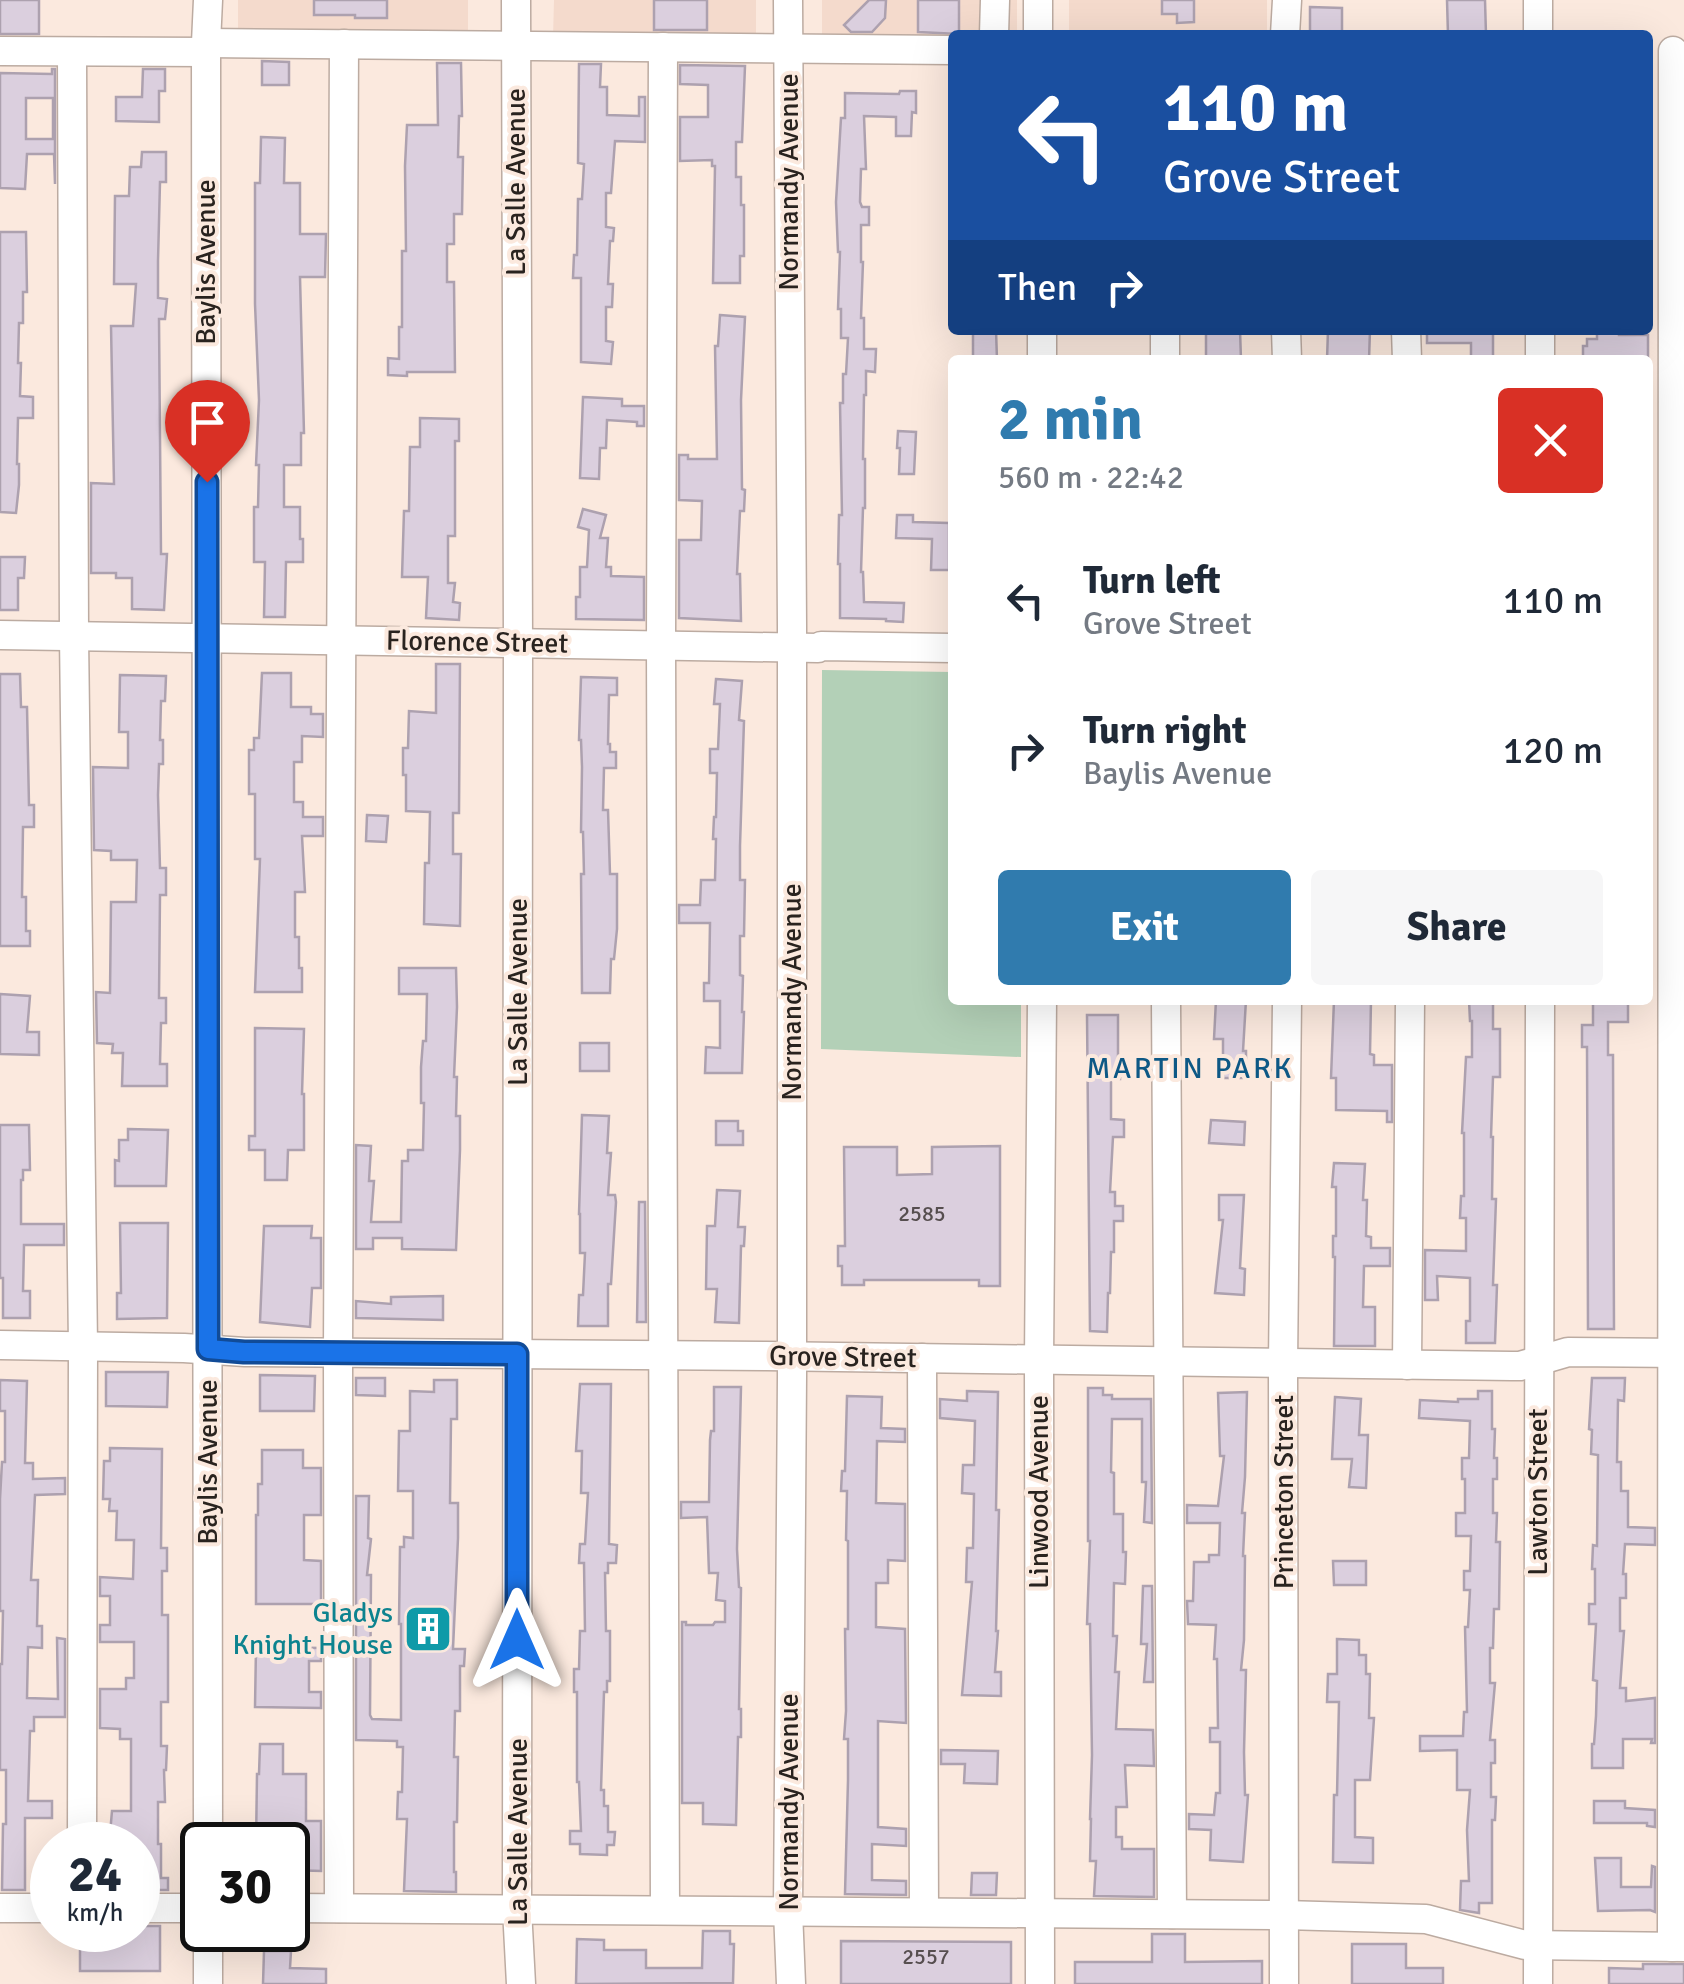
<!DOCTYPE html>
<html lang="en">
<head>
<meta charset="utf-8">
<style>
	:root { --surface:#fff; --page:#f6f6f7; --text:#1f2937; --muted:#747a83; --accent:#307bae }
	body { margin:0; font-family:Signika,sans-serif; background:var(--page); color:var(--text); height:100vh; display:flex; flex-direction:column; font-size:38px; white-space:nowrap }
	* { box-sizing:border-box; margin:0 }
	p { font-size:32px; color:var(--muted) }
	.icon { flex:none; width:55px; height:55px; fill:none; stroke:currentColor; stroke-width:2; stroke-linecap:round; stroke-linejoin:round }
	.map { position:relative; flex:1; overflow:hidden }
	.details { position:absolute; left:948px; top:355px; width:705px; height:650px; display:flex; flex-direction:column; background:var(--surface); border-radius:10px; box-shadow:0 10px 40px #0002 }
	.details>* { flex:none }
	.top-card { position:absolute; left:948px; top:30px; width:705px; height:305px; border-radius:10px; box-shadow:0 10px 40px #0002; background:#1a4fa0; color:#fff; overflow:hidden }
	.speed { position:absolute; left:30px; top:1822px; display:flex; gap:20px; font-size:50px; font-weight:700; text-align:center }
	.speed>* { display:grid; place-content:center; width:130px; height:130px; border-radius:50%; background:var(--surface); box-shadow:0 10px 40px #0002; line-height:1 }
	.speed small { font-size:25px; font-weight:400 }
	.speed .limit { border:5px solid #111; border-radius:15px; background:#fff; color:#111 }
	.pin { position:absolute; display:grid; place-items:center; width:85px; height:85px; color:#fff; margin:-102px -42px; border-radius:50% 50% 50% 0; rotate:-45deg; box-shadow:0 0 10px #0007 }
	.pin .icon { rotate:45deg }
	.me { position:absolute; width:110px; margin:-55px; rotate:0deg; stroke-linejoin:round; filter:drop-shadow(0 0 8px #0008) }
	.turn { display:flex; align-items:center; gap:35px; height:210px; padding:0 50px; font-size:45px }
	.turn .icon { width:130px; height:130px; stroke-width:2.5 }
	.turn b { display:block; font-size:70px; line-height:85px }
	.then { display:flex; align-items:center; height:95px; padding:0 50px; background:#0003; gap:20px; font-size:38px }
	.round { display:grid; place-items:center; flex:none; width:105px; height:105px; border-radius:10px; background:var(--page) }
	.summary { display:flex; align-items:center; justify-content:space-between; height:170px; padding:0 50px }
	h1 { font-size:60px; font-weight:700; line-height:75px; color:var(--accent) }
	.cta { display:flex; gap:20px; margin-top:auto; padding:20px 50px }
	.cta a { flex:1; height:115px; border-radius:10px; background:var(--accent); color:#fff; font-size:40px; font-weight:700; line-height:115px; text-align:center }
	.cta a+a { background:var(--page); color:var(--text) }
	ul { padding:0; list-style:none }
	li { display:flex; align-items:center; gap:30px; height:150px; padding:0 50px }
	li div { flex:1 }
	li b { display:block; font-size:38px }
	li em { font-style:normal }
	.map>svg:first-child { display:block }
	.built { fill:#f4dacc }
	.green { fill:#b3d0b7 }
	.building { fill:#dbcfde; stroke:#ada1af; stroke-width:2.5; fill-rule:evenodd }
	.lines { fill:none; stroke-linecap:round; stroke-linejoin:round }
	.minor-casing { stroke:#bcaba1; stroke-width:31 }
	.minor { stroke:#fff; stroke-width:28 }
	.route-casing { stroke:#114b97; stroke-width:25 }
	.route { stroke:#1a73e8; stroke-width:18 }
	.labels { text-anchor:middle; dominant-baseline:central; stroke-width:8; stroke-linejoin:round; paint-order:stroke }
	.number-label { font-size:22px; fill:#564e4f }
	.street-label { font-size:28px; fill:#29231f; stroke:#fbe9de }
	.culture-label { font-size:28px; fill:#0d838f; stroke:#fbe9de; text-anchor:end }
	.neighbourhood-label { font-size:30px; letter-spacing:2.5px; fill:#0d5885; stroke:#fbe9de }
</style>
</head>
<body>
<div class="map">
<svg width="1684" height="1984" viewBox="0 0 1684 1984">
	<rect width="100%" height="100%" fill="#fbe9de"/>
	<g class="built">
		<rect x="238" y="0" width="230" height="38"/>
		<path d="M554,0h202v41l-203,-3z"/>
		<path d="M822,0h195v35h-65v7l-130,-1z"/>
		<rect x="1069" y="0" width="198" height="35"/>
	</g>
	<path class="green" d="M822,670l130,2v328h69v57l-200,-8z"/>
	<g class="building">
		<rect x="0" y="0" width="39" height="34"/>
		<path d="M314,0h73v18h-32v-3h-41z"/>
		<rect x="654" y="0" width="53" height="30"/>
		<path d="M869,0h17l-1,18 -13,14h-21l-7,-7z"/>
		<path d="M918,0h41v34l-41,-2z"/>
		<path d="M1162,0h32v22l-17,1v-9h-15z"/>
		<path d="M1447,0h38l1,35h-38z"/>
		<path d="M1310,7l32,1v27h-32z"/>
		<path d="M262,61l27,1v23h-27z"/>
		<path d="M437,63h24l1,53h-3l-1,41h5l-1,57h-8v30h-7v38h7l1,90h-48v4l-19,-1v-17l11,1v-32h3v-76h4l-1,-85 2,-41h31z"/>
		<path d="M579,64h22l-1,23h7v28l32,1v-19h6v45l-30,-1 -4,52h-5v34l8,1 -1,13h-3l-2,43h5l-1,23h-6v34l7,1 -2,22 -30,-2v-84h-8l1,-23h3l1,-56h4l2,-35 -6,-1z"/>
		<path d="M680,65l65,1 -3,76h-6v35h5v28h3v51h-4v27h-27l2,-117h-3v-6l-32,1v-44h28v-32l-28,-1z"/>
		<path d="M52,69h3v115l-1,-30h-27l-2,35 -25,-1v-115l52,1zM26,98h27v41h-27z"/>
		<path d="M143,69h22v22h-6v31l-43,-1v-24h26z"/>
		<path d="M900,91h16v22l-4,-1 -1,24h-15v-19l-32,-1 2,53h-5l-1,33 2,5h7v18h-8v37h2l-2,56h3v31h12l-1,23 -9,-1v24h-2l-1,64h2v49h-2l-2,64h2l1,30 40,1 -1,19 -17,-1v-2l-46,-1v-54h-2l1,-49h3l-2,-112h3v-29h3l2,-36h-7v-29h-3l2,-57h-2l-2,-50 5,-84h4v-25l54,1z"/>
		<path d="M261,137l24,1 -1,45h16v51h26l-1,43h-25l4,156h-3v32h-17v42h16v32h3v23h-17l-1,55h-21l1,-55h-11v-55h4l1,-42h-3l3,-65 -4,-96v-121h5z"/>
		<path d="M142,152h24v30h-6l-2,79v37l9,1 -2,20h-6l2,235h6l-3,56 -32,-1v-31h-16v-5h-25v-90l23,1 -3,-158h22l3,-42h-22l1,-88h14l1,-29h11z"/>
		<path d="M0,232h26l1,60h-4v31h-4l-1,40h3l-1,33 13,1v21h-15l-1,46h2v21l-3,28 -16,-1z"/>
		<path d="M720,315l25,2 -4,83 1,89 3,1 -1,21h-4l-3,63h3l1,47 -62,-3v-78h22l1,-39 -23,-1v-45h9v4h29l-2,-113h3z"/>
		<path d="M973,330h23l1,30h-24z"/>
		<path d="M1206,330h34l1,30h-35z"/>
		<path d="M1328,330h42l-1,30h-42z"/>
		<path d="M1427,330h66v30h-22v-17h-44z"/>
		<path d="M1597,330h22v5h29v25h-65v-14h4v-7h10z"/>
		<path d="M583,397l39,2v7h22v20h-7v-4l-30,-2 -1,28h-6l-1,31 -19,-1z"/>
		<path d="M420,418l39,1v22h-4v95h-7v47h7l-2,19 7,1 -1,17 -33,-2 2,-41h-26l2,-66h5l1,-64h10z"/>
		<path d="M898,431l18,1 -2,42h-15l1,-26h-3z"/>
		<path d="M583,509l23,6 -6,23h8l-2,29h5v9l33,1v43l-68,-1v-22h4v-30h7l2,-37 -11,-3z"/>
		<path d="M897,515h16v7l36,1v47h-18l1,-31 -36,-1z"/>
		<path d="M0,557h25l-1,21h-6v32h-18z"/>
		<path d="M436,664h24l-1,149h-6v41h8l-1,72 -36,-2 1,-61h4l1,-51 -24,-1v-36h-3v-27h5l1,-37 27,2z"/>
		<path d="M262,673h29v34h20v7h12v23l-21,-1v26h-8v40h9v15h20v19h-21l3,56h-10v45h4v31h3v24h-47l5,-133h-5v-65h-6v-44h5v-12h5z"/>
		<path d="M0,674h20l1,33h6l2,98h5v22h-11l-1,70h4v34h4v15h-30z"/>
		<path d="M120,675l46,1 -1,25h-4l-1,39h3v24h-4l-1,31 2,73h6v27h-6l-1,103h7v25h-5l-1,41h7v22h-45l1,-33h-11l1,-9 -16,-1 -1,-51 14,1 1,-91h25l1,-42h-26v-9l-17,-1 -1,-83 35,1v-36h-9z"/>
		<path d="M581,677l36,1v17h-8l-1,49h2v8h6v16h-12l-1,42h5l2,64h7v55l-3,30h-3l-1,34h-28l-1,-119h3l-1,-42h-2l1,-65 -1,-27h-2z"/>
		<path d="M716,679l26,2 -3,39 5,1 -4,125v34h5l-1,56h-4v39l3,1 -1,36h2l-2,61h-37l1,-26 14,1v-47h-16v-18h5l1,-60h-31v-18h21l1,-25h14l1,-41h-3l1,-22h2l1,-44h-7v-24h8l2,-45h-6z"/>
		<path d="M367,815l21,1 -2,26 -20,-1z"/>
		<path d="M399,968h57l1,39 -3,70h3l-1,39h4v34l-4,100 -54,-1v-11h-29v11h-17v-104l15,1 -2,35h5l-3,41h30l1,-61h6v-11h15l1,-47h-3v-36l2,-26h3l1,-47h-28z"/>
		<path d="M0,994l30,2 -3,36h12v23l-39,-1z"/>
		<path d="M1216,1000h30l-3,51h3v27h-23v-39h-9z"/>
		<path d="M1334,1000h37l-1,54 4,1v10h18v57h-5v-11l-51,-1v-32h-5z"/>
		<path d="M1469,1000h24v29h7v48h-7l-2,60h2l-1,62h4l-3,86h4l-2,58h-29v-22h4v-43l-33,-2 1,24h-13v-50l41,1v-33h-6l1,-22h3v-63h-2l4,-76h6v-36h-2z"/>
		<path d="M1593,1000h35v22h-20v33h5l1,274h-26l-1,-282h-5v-22h11z"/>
		<path d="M1087,1015h31v50h2v14h-9v40l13,1v17h-11l-3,55h5v14h8v15h-9v31h-3l-1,41h-2l-1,39 -17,-1z"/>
		<path d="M255,1028l49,1 -2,65h2v56h-16l-1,30h-22v-30h-16v-14h6z"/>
		<rect x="580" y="1043" width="29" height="28"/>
		<path d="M582,1115l27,1 -2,37h4l-3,42h7l1,7 -5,82h-3v42h-30l1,-31h4l2,-42h-5v-39h-1z"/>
		<path d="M1211,1120l34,2 -1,23 -35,-2z"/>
		<path d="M716,1121h22v10h5v14h-27z"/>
		<path d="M0,1125h29l1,45h-7v10h-2v44h43v21h-40l-1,46h7v27h-27v-40h-3z"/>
		<path d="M128,1129l40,1 -2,56h-51v-26l4,1v-21h9z"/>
		<path d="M1000,1146v140h-21v-6h-115v5h-22v-19h-4v-20h7l-1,-99h53v28l35,-1v-27z"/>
		<path d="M1334,1163l31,1 -2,36h4l-1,36 5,1v11h19v18h-26l-1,41h12v39h-41l1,-89h-2v-21h3v-49h-4z"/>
		<path d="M717,1190l23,1 -2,36h7l-1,19h-3l-2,77 -24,-1 2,-33h-11l1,-63h8z"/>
		<path d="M1219,1195h25l-4,73 5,1 -1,26 -29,-2 8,-73h-4z"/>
		<path d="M639,1202h6l1,120h-9z"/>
		<path d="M120,1223h48l-1,95 -50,1v-26h4z"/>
		<path d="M264,1226h48l-1,12h10v50h-9l-2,39 -50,-5z"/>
		<path d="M443,1296v24l-87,-2v-17l35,3v-7z"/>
		<path d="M106,1372h62l-1,35 -61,-1z"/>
		<path d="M260,1375l55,1 -1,35h-54z"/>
		<path d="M356,1378h29v18l-29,-1z"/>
		<path d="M1592,1378h33l-1,23 -6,-1 -1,62h4v29h7v36l27,1v17l-30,-1 -2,30h3v24h-6v33h4l-4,57h6v13l29,-3v45h-4l1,-4h-29v29h-31v-24h2l2,-28 1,-35 -4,-1 3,-56h-7v-20h6v-35h-3l1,-24 4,1 1,-91 -7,-1 1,-24 -3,-1z"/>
		<path d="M0,1380l27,1 -2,82h8v16l32,-1v16l-30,1 -4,85h7l-1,46h5v22l-14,-1 -1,51 31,1 -1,-61 8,1v78h-31v14h-4l-2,70h24v17h-27v72h-23l1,-66h3v-54h-6v-106h2l1,-53h-3v-112l2,-37h3v-51h-5z"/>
		<path d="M434,1380h23v39h-6l-1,84h8v35l-5,111h12l-1,17h-4v45h-5l-1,46h4l-1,65h-3v50h2v20l-52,-1 3,-72h-10l1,-27h4l1,-45h-6v-6l-41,-1v-244h13l-1,42 3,1 -4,36h4l-1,140 2,4 29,1v-96h-2l1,-77h4v-10l9,1v-47h-15l1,-60h11v-40l24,1z"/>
		<path d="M580,1384h31l-2,160 8,1 -1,18h-8v10h-3l1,58h4v50h-3v11h-3l-3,98h3v16h4v26h7l-1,13h-7v10l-27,-1v-10h-10v-13h11l-2,-49h-2v-90h-3v-23h5l1,-38h5l-1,-68h-5l1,-19h5l3,-51h-7l1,-42h-6z"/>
		<path d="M714,1387h27l-4,162 2,38 2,1 -2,121h2v28h-3l-2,88 -33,-1v-21h-21v-181h4v3h27l2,-3h10v-21l-9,-1 2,-27h-9l-2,-56 -26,1v-16h28l1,-62 1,-9h3z"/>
		<path d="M1088,1388h15v7h9v4h39l1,124 -8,-1 2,-40h-4v-63h-30l-1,53 3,1v41h9v38h3l-1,32 -11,-1 -1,53h4l-2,36h4l-3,57 37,1 1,36 -29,-1 2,42h-11v30h6v12h32v48l-60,-1 2,-35h-6l1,-42h-1l2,-64 -2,-131h-3l3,-83h-2z"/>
		<path d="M967,1391l31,1 -2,118h3l-3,121h2l-3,41h6v24l-39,-1 10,-113h-6l1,-34h6l1,-54 -12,-1 1,-28h11l1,-44 -35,-3v-19l27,2z"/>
		<path d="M1478,1391h14v38h3l-1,29h3v21h-4v34h4l-1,29h4l-1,67h-5l-1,39h-3v35h5l-5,57h5v23h-4v34h5l-1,23h-3v83h-13v10l-19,-3 1,-29h8l-2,-51 3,-40h-13v-40l-37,1v-15h43l1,-24h3l-2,-85h3l2,-37h-6v-19h6l1,-35h-15v-23h9v-34h-3v-21h7l1,-37 -51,-3 1,-18 38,2v-3h20z"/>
		<path d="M1247,1392l-2,85 -3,36h3l-2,43h2l-1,84 -3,30h5l-2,82 1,43h3l-5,67 -33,-2 1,-30 -22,-1v-15l25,1 2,-22h4v-51h-10v-14h8l-1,-69h-3l2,-34 -28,-1 -1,-23h6l1,-39h15v-7h10l1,-32h-33v-18l31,1 6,-50h-4l-2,-63z"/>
		<path d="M847,1396l35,1 -1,31 24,1v13l-28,-1 -1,62 29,1v57l-17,-1v23h-12v44l29,2 1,94 -28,-2v106l28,2v17l-34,-2v36l34,1v14l-61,-1 3,-114v-41h-4l2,-28 -1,-82h3v-88l-2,-1 1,-49h-6l1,-20h3z"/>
		<path d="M1335,1397l26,2 -2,36h9l-2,53 -17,-1 3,-28h-20z"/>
		<path d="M110,1448l52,1 -1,99h6v23h-5v44h6v87h-7v44h6l-1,24h-2l1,32h-7v42h3v34h7v12h-23v-23h-7v-22h-19v-11h-9l2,-23h19v-72h-11v-10l-20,-1v-39h26v-11h8v-36h-34v-17h10v-29h-10v-19l33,2 1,-39h-18l1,-29h-8l1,-12h-7l1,-38h6z"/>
		<path d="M262,1450h41v18h18v47h-17v45l17,1v43h-65v-89h2v-31h4z"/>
		<path d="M1333,1561h33v24h-32z"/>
		<path d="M1143,1586h9l1,96h-9l3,-38h-6z"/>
		<path d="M1337,1639l22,1v15h7v19h4l-1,44h5l-4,62h-15v57l18,1v25l-40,-1 1,-67h3l2,-93h-12l1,-28h9z"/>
		<path d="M256,1647l65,1v13h-12v31h12v16l-66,-1z"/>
		<path d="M260,1744h23v30h23v47h15v50l-33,-1v-25h-32l1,-71h2z"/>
		<path d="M941,1750l57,1 -1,33 -33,-1 1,-19h-24z"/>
		<path d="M1594,1801h31v7l30,2v17l-8,-1v-3h-53z"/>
		<path d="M1595,1858h26v29h30l1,-21 3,1v45l-5,-2 -52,1z"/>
		<path d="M972,1873h25l-1,22h-25z"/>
		<path d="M138,1926h22v45h-80v-41h58z"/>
		<path d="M703,1931h27v13h4l-1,39 -157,1 1,-45 27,1v10h42v18h56z"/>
		<path d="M1152,1934h33v28l77,-1v23h-187v-22h77z"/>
		<path d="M841,1941l170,1v42h-170z"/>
		<path d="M1352,1944h54v24h37v16h-91z"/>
		<path d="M264,1951h27l-1,17 36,1v15h-63z"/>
		<path d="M1643,1964h41v20h-75v-16l34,1z"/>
	</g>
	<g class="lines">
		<g class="minor-casing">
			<g id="minor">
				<path d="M208,0l-2,43 2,1802"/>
				<path d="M516,0l2,643 -1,1266 4,75"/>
				<path d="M788,0l4,626v750l-4,535 3,73"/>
				<path d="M1538,0v35"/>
				<path d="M994,35l1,-35"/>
				<path d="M1038,35v-35"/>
				<path d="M1285,35l2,-35"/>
				<path d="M206,43l746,7"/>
				<path d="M663,47l-2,597 4,1266"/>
				<path d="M0,51l206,1"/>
				<path d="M72,52l2,584 9,710 -1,499"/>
				<path d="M1042,330v30"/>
				<path d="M1165,330v30"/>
				<path d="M1286,330l1,30"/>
				<path d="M1406,330l1,30"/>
				<path d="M1540,330v30"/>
				<path d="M0,635l818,13 3,-2 131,2"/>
				<path d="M1166,1000l6,914"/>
				<path d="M0,1345l184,3 61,4 521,4 746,10h8l48,-14 116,1"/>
				<path d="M922,1358l2,554"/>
				<path d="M1407,1365l3,-365"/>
				<path d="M0,1908h52"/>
				<path d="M138,1908h64"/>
				<path d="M288,1908l996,7 142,4 99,26 159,2"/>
				<path d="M339,1908l-1,-556 6,-1308"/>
				<path d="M208,1930v54"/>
				<path d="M1672,1947l1,-1896"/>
				<path d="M1040,1984l-1,-624 3,-360"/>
				<path d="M1284,1984l-1,-620 4,-364"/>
				<path d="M1538,1984l2,-984"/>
			</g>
		</g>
		<use href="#minor" class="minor"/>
	</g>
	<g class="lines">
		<g class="route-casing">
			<path id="route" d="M207,482l1,867 36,3 273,2v286"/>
		</g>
		<use href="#route" class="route"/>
	</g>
	<defs>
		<g id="building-square" transform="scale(2.5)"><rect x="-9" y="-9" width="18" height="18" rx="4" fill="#0f9aa8" stroke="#fbe9de"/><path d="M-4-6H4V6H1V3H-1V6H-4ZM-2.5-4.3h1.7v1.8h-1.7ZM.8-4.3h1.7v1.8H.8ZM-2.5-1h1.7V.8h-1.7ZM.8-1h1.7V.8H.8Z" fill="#fff"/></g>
	</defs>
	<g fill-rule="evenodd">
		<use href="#building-square" x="428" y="1629"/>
	</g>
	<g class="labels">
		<g class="number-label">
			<text x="922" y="1213">2585</text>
			<text x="926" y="1956">2557</text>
		</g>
		<g class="street-label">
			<text transform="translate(516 182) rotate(-90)">La Salle Avenue</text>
			<text transform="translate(789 182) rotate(-90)">Normandy Avenue</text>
			<text transform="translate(206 262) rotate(-90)">Baylis Avenue</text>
			<text transform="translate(477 642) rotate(1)">Florence Street</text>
			<text transform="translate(518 992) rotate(-90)">La Salle Avenue</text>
			<text transform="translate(792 992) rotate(-90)">Normandy Avenue</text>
			<text transform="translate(843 1357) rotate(1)">Grove Street</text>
			<text transform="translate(208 1462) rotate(-90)">Baylis Avenue</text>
			<text transform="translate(1039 1492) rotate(-90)">Linwood Avenue</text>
			<text transform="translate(1284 1492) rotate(-90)">Princeton Street</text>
			<text transform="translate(1538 1492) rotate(-90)">Lawton Street</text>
			<text transform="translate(789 1802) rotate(-90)">Normandy Avenue</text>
			<text transform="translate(518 1832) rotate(-90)">La Salle Avenue</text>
		</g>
		<g class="culture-label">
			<text x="393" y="1613">Gladys<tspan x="393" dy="32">Knight House</tspan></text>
		</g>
		<g class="neighbourhood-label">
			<text x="1190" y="1068">MARTIN PARK</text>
		</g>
	</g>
</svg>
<div class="speed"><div>24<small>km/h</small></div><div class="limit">30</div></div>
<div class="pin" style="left:207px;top:482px;background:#d93025"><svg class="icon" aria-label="arrive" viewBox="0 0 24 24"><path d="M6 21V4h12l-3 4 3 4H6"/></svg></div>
<svg class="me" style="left:517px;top:1640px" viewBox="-20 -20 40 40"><path d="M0-17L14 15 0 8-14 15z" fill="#1a73e8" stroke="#fff" stroke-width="4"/></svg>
<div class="top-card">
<div class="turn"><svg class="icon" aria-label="left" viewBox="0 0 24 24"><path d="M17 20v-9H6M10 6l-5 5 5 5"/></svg><div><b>110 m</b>Grove Street</div></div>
<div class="then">Then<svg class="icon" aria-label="right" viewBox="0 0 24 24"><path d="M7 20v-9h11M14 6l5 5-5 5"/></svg></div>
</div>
<section class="details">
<div class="summary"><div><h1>2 min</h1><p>560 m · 22:42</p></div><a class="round" style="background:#d93025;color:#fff"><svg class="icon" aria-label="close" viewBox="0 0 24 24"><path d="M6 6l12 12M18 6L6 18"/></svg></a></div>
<ul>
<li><svg class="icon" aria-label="left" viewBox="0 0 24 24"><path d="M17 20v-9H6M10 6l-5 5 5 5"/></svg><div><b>Turn left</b><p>Grove Street</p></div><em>110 m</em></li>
<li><svg class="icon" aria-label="right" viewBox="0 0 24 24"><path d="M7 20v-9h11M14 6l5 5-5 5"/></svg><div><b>Turn right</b><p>Baylis Avenue</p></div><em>120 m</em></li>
</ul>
<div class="cta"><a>Exit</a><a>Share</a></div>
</section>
</div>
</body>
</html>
